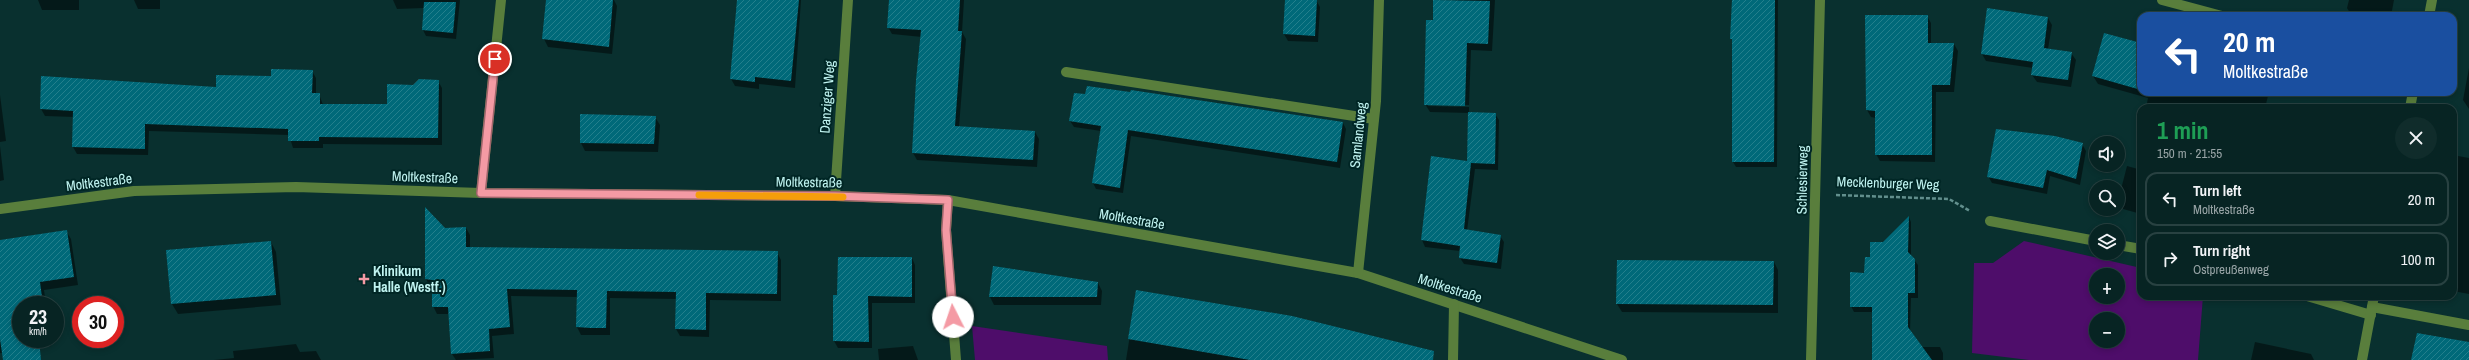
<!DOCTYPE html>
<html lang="en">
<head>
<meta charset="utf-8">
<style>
	:root { --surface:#072423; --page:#102c2b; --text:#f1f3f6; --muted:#98a4a6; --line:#284141 }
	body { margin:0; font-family:"Archivo Narrow",sans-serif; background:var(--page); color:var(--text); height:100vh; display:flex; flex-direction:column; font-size:15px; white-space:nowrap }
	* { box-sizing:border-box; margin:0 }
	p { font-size:13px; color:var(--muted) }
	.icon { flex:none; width:22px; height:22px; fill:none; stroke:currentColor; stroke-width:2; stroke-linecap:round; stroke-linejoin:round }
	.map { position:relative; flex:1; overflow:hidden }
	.panel { position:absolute; left:2137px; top:104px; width:320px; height:196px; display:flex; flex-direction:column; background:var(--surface); border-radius:12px; box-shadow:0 2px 6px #0003,0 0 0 1px var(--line) }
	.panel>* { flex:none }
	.top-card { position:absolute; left:2137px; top:12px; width:320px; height:84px; border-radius:12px; box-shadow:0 2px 6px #0003,0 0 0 1px var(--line); background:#1a4fa0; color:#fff; overflow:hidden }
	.fabs { position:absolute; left:2089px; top:136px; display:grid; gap:8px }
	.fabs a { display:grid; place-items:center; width:36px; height:36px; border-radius:50%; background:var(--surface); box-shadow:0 2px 6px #0003,0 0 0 1px var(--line); font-size:20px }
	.speed { position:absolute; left:12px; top:296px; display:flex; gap:8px; font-size:20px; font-weight:700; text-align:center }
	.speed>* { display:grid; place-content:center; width:52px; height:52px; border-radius:50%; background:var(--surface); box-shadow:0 2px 6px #0003,0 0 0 1px var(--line); line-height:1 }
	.speed small { font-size:10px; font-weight:400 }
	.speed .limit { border:6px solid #d22; background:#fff; color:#111 }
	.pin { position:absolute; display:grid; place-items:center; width:34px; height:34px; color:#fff; margin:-17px; border:2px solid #fff; border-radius:50%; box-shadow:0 1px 4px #0007 }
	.me { position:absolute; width:44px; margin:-22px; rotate:356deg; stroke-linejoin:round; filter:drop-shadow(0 0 3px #0008) }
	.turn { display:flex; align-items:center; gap:14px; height:84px; padding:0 20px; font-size:18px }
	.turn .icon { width:52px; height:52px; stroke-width:2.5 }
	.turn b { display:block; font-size:28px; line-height:34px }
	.round { display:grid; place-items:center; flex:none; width:42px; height:42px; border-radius:21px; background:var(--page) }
	.overview { display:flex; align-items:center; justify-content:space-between; height:68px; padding:0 20px }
	h1 { font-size:24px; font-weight:800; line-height:30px; color:#1e9e55 }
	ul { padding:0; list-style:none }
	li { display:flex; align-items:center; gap:12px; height:54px; margin:0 8px 6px; padding:0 12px; border:2px solid var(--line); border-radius:12px }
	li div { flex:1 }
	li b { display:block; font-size:15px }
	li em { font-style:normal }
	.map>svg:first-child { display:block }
	.green { fill:#4e0d6a; fill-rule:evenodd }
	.shadow { fill:#0007 }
	.building { fill:url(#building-hatch) }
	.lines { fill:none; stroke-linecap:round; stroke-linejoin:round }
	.path { stroke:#628f8d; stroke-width:2.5; stroke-dasharray:4 2; stroke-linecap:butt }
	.minor { stroke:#597e3c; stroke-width:10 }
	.route-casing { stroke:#9f646b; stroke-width:10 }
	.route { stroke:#f49aa4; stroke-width:7 }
	.slow { stroke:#f59e0b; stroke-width:7 }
	.poi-dot { fill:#f49aa4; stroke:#002625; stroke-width:1.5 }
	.labels { text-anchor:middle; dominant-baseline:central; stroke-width:4; stroke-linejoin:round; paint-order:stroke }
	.street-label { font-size:14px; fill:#c0f4f1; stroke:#002625 }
	.poi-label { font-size:14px; font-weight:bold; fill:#c0f4f1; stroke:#002625; text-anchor:start }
</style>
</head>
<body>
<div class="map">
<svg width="2469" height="360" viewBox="0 0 2469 360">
	<defs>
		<pattern id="building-hatch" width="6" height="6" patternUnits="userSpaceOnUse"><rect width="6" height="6" fill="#006979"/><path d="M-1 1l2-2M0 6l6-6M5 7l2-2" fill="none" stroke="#237f8c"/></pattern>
	</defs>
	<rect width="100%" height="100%" fill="#09302f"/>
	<g class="green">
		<path d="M2024,241l117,27v28h62l-5,64h-169l-57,-7 2,-90h19zM2096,275h22v22h-22zM2096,319h22v22h-22z"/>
		<path d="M972,326l135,20 1,14h-133z"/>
	</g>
	<g class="shadow">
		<path d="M38,0h41v10h-37z"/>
		<path d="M134,0h26v9h-22z"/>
		<path d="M393,0h67l-4,39 -30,-3 -3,-6 1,-22 -27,1z"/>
		<path d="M548,0h66l3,6 -5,48 -64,-7 -4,-8z"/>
		<path d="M738,0h63l-6,88 -36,-4v5l-24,-3 -4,-7z"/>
		<path d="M890,0h74l-2,32 4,7 -7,88 76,5 4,7 -2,28 -120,-7 -4,-7 9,-116 -30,-3 -4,-7z"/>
		<path d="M1286,0h30l4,7 -2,35 -30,-1 -4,-7z"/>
		<path d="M1456,0h39l-3,51 -21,-1 -2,55 -41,-1v2l41,1v6l26,1 4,6 -1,50 -23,-1 -8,62 33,5 4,6 -3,27 -37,-5 -4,-6v-7l-35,-4 -3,-7 45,-78 2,-49 -39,-1 -5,-8 9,-83z"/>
		<path d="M1733,0h45l-1,167h-41l-3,-5z"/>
		<path d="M2349,0h45l-3,16h-39l-5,-8z"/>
		<path d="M1988,9l60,9 4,7 -4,24 23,4 5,7 -5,27 -34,-5 -5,-7 1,-7 -47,-7 -4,-7z"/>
		<path d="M1866,16h61l4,7v21h23l4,7 -4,41h-18l-1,70 -55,-1 -4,-7v-36l-5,-1 -4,-7z"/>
		<path d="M2141,44v48h46l16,4 1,-4h65l-4,16h-119l2,-10 -50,-14 -5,-8z"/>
		<path d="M2469,68v41l-6,-9z"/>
		<path d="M312,71l4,7v16h3l4,11h65l25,-19 25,-5 4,7v57l-119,-1v4h-30l-4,-13 -140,-4 -1,24 -71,-1 -4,-7 1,-30 -29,-1 -4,-7 1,-32 175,11z"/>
		<path d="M0,95l6,46 -6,1z"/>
		<path d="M655,117l5,8 -2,27 -73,-1 -4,-8z"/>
		<path d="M1070,121l273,2 3,6 -6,39 -209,-32 -8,57 -27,-4 -3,-6 8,-52 -27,-4z"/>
		<path d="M2082,144l4,7 -6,34 -30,-9 -3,18 -55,-11 -4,-7z"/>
		<path d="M0,146l4,34 -4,1z"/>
		<path d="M2453,155l16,3v136l-16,-3z"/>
		<path d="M2141,159v55l-18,-5 -5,-8 9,-35 11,3z"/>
		<path d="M426,210l18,19 22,-1 4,7v13l307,4 4,8v41l-71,-1 -1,37 -29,-1 -4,-7 1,-30 -67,-1v37h-29l-4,-8 1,-30 -67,-1 3,38 -22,2 2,22 -38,2 -4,-6 -2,-40h-13l-4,-8v-19h-3l-4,-8z"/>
		<path d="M1909,217l2,5v34l7,9v33h-7l-1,34 11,15h19l3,6v7h-70v-48h-19l-3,-6 20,-48z"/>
		<path d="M66,231l5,8 7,46 -34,5 2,15h-25v34h29l1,7 -51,7v-112z"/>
		<path d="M271,242l5,10 5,53 -103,9 -6,-10z"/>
		<path d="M912,258l3,7v38h-43v45h-34l-4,-7v-45h4z"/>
		<path d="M1774,262l4,8v43l-156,-1 -5,-8z"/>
		<path d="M1098,283l4,8 -1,14h-107l-4,-8z"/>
		<path d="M1137,291l255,69h-266z"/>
		<path d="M2255,342l56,12 3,6h-63z"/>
		<path d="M296,344l4,8 16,-1 5,9h-107l20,-2 -1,-7z"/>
		<path d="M913,346l5,14h-39l-1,-11z"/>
	</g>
	<g class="building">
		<path d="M546,0h67l-4,47 -67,-8z"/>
		<path d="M737,0h62l-8,81 -36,-4v5l-25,-3z"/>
		<path d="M889,0h71l-2,31h4l-7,95 80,5 -2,29 -121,-7 4,-73 5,-50 -34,-2z"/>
		<path d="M1285,0h32l-2,36 -32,-2z"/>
		<path d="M1433,0l57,1 -2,43 -21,-1 -2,63 -41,-1 2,-85h7z"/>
		<path d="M1732,0h43l-1,162h-42v-123h-2z"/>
		<path d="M424,2h32l-3,31 -31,-3z"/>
		<path d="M1987,8l61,9 -4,31 28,4 -4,28 -37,-5 2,-13 -52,-8z"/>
		<path d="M1865,15h63v28h26l-4,42h-18v70h-57v-44l-9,-1z"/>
		<path d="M2104,33l37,10v47l-49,-14z"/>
		<path d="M271,69l42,1 -1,23h8v11h67v-20l26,1 6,-6 20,1 -1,58 -119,-1v4h-31v-12l-143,-5v25l-73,-2 1,-36 -33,-2 1,-33 175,11v-12l55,1z"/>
		<path d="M1087,86l43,6 1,-2 212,32 -6,40 -209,-32 -8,58 -28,-5 9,-57 -32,-5 5,-28 11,1z"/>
		<path d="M1468,112l28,1 -1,51 -24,-1 -7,66 37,6 -4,28 -38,-5 1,-12 -39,-6 10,-84 36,5z"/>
		<path d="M580,114l76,2 -2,28 -74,-1z"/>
		<path d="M1996,129l59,7 28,7 -7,36 -29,-9 -4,18 -56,-11z"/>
		<path d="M425,207l20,21 21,-1v20l312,4 -1,43 -71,-1v37l-31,-1 1,-37 -69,-1 -1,37h-15l-15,-1 1,-37 -70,-1 3,38 -21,2 1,22 -39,3 -3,-47h-16v-27l-7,-1z"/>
		<path d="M1909,216l-1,36 7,7v34h-7v34l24,33h-60v-53h-22v-35l14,1 1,-16h5v-15h13z"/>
		<path d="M67,230l7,47 -34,5 3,23h-22v34h18l2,21h-38l-3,-21v-99z"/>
		<path d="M271,241l5,54 -105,9 -5,-54z"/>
		<path d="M838,257h74v40l-44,-1 1,46 -36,-1v-46h4z"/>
		<path d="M1617,260l157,1 -1,44 -157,-1z"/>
		<path d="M993,266l105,16 -1,15h-108z"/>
		<path d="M1136,290l156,26 142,35 -1,9h-183l-122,-21z"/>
		<path d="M2417,333l52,9v18h-58z"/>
	</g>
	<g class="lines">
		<path class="path" d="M1836,195l113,4 21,12"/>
		<g class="minor">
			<path d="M2162,0l60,16"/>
			<path d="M2429,16l3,-16"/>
			<path d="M1066,72l308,47"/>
			<path d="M2410,108l3,-16"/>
			<path d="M481,193l20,-193"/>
			<path d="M835,196l13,-196"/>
			<path d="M948,200l-2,30 10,130"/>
			<path d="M0,209l134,-18 162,-4 185,6 354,3 113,4 410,73 264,87"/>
			<path d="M1990,221l106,20"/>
			<path d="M2118,245l23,4"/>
			<path d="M1358,273l18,-172 3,-101"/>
			<path d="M2307,296l64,19"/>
			<path d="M2372,307l97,18"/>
			<path d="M1453,360l1,-56"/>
			<path d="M1811,360l9,-360"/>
			<path d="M2362,360l12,-64"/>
		</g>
	</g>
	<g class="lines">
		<g class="route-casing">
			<path id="route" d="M495,59l-14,134 354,3 113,4 -2,30 7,87"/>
		</g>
		<use href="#route" class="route"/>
		<path class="slow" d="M699,195l144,2"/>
	</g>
	<path class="poi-dot" d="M362 273h4v4h4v4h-4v4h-4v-4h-4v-4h4z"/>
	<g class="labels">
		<g class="street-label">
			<text transform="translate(827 97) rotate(-86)">Danziger Weg</text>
			<text transform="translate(1358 135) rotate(-84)">Samlandweg</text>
			<text transform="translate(425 177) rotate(2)">Moltkestraße</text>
			<text transform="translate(1802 180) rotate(-89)">Schlesierweg</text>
			<text transform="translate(99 182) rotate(-7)">Moltkestraße</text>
			<text transform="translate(809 182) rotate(1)">Moltkestraße</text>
			<text transform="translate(1888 183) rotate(2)">Mecklenburger Weg</text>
			<text transform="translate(1132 219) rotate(10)">Moltkestraße</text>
			<text transform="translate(1450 288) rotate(18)">Moltkestraße</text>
		</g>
		<g class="poi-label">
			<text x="373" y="271">Klinikum<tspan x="373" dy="16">Halle (Westf.)</tspan></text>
		</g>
	</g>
</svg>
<div class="fabs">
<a><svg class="icon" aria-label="sound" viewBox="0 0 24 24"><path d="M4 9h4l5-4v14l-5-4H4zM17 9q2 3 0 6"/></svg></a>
<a><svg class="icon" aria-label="search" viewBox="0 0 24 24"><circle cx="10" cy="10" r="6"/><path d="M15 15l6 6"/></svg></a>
<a><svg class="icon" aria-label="layers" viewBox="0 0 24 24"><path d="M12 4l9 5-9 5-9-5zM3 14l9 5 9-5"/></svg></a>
<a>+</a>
<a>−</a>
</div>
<div class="speed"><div>23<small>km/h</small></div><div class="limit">30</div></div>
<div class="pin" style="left:495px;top:59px;background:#d93025"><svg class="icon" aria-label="arrive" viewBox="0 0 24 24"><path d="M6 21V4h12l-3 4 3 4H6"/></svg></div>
<svg class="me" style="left:953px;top:317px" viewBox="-20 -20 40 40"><circle r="19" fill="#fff"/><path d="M0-13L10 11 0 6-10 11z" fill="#f49aa4"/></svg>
<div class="top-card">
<div class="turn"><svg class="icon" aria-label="left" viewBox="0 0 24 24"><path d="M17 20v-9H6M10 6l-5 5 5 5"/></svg><div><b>20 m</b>Moltkestraße</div></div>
</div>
<section class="panel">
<div class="overview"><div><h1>1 min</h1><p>150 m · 21:55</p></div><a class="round"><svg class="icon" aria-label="close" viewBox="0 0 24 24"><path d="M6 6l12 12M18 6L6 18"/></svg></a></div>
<ul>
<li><svg class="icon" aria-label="left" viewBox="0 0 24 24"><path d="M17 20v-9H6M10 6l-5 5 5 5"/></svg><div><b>Turn left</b><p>Moltkestraße</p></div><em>20 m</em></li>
<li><svg class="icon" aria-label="right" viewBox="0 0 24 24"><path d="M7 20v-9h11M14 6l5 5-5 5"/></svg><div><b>Turn right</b><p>Ostpreußenweg</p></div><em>100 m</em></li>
</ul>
</section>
</div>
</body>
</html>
